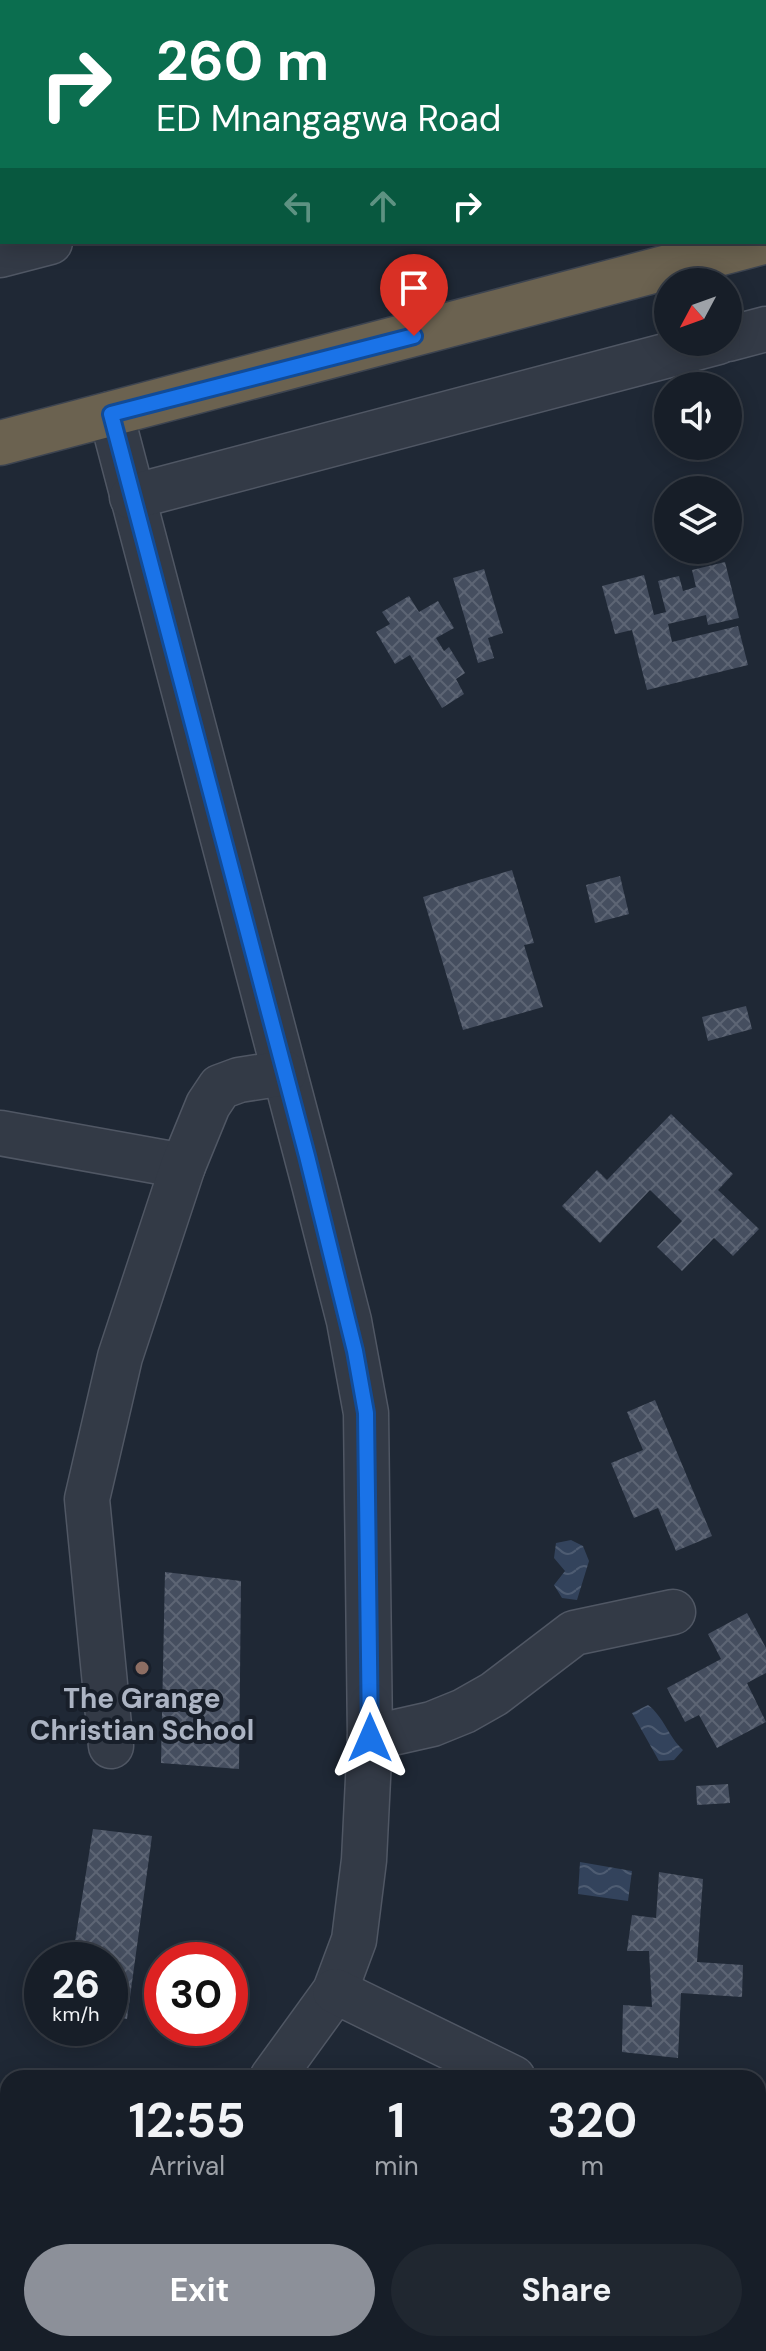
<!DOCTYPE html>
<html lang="en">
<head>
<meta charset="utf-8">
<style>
	:root { --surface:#171e28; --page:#202730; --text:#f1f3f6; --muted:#9ea2a8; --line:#363c45; --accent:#8c9099 }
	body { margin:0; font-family:"DM Sans",sans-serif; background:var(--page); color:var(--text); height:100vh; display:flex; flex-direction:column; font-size:30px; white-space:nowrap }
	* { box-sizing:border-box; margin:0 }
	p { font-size:26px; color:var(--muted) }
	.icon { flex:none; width:44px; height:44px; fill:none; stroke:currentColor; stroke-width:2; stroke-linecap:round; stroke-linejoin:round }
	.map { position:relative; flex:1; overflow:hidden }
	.details { position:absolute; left:0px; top:2070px; width:766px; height:282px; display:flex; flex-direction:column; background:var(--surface); border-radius:24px 24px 0 0; box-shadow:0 4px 20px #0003,0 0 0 2px var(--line) }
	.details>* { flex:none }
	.banner { position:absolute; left:0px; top:0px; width:766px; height:244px; box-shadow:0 4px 20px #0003,0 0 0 2px var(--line); background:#0b6e4f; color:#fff; overflow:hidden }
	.needle { width:52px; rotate:229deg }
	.fabs { position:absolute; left:654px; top:268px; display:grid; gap:16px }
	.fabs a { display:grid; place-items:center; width:88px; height:88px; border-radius:50%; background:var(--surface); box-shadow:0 4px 20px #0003,0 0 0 2px var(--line); font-size:40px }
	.speed { position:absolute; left:24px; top:1942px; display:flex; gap:16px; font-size:40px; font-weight:700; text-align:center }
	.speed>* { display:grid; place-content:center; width:104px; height:104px; border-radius:50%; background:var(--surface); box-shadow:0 4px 20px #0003,0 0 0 2px var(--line); line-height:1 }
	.speed small { font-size:20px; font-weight:400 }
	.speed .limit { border:12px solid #d22; background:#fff; color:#111 }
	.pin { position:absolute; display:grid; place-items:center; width:68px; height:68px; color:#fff; margin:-82px -34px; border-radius:50% 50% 50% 0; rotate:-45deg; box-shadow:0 0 8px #0007 }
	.pin .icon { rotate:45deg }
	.me { position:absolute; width:88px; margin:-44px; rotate:0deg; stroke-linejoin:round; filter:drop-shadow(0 0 6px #0008) }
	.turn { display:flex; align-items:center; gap:28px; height:168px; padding:0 24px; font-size:36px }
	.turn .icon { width:104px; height:104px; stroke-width:2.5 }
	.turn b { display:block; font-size:56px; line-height:68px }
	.lanes { display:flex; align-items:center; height:76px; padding:0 24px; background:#0003; justify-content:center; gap:40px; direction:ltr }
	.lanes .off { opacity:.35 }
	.eta { display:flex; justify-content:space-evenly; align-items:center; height:136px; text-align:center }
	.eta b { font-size:48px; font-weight:700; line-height:56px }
	.cta { display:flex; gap:16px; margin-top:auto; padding:16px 24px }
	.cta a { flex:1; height:92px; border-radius:48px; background:var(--accent); color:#fff; font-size:32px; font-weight:700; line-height:92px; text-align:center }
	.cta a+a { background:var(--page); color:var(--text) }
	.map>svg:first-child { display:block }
	.water { fill:url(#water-waves) }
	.building { fill:url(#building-cross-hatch) }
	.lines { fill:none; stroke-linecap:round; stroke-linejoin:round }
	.minor-casing { stroke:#505764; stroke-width:47 }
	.highway-casing { stroke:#3d4450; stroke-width:47 }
	.minor { stroke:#333a46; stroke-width:44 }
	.highway { stroke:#6b6250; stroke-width:44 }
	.route-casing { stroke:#114b97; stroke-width:20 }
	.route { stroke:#1a73e8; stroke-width:14 }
	.education-dot { fill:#8d6e63; stroke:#181f2a; stroke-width:3 }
	.labels { text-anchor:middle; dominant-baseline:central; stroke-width:8; stroke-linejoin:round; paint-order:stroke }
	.poi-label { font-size:28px; font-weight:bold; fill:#acb4c3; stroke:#181f2a }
</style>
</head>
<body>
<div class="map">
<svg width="766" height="2351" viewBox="0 0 766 2351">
	<defs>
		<pattern id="water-waves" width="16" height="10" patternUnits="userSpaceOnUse" patternTransform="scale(2)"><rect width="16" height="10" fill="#33435c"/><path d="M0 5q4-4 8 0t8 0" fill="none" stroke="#4e5c72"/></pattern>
		<pattern id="building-cross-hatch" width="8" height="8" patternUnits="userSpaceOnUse" patternTransform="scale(2)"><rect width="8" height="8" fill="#454e5f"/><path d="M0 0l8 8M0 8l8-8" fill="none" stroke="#5d6574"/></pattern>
	</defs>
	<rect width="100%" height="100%" fill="#1f2835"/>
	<g class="water">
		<path d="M571,1540l12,6 6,15 -12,39 -15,-2 -8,-13 11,-14 -11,-13 2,-15z"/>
		<path d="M648,1705c16,12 20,31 35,45l-9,10 -15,1 -27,-48z"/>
		<path d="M580,1862l52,9 -4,30 -50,-7z"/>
	</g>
	<g class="building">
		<path d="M725,562l14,56 -31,7 -2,-10 -38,9 4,18 66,-16 10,39 -101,25 -15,-60 -17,4 -13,-48 42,-11 10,40 12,-3 -8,-31 21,-5 4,15 13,-4 -4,-17z"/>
		<path d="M484,569l19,64 -15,5 6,20 -16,5 -25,-85z"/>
		<path d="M409,596l10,16 19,-11 16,27 -18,10 8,13 5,-4 16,26 -9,6 8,15 -22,14 -32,-53 -15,9 -19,-32 14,-8 -8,-12z"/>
		<path d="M512,870l22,73 -10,2 19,62 -80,23 -40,-133z"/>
		<path d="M620,876l9,38 -34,9 -9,-38z"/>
		<path d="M746,1006l6,23 -44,12 -6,-24z"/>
		<path d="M671,1114l62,60 -15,16 41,39 -26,27 -19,-18 -32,33 -25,-24 25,-26 -32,-31 -50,53 -38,-37 35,-36 10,10z"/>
		<path d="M655,1400l57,136 -36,15 -18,-43 -24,10 -23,-55 32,-13 -16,-38z"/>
		<path d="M165,1572l76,9 -2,188 -78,-6z"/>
		<path d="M747,1613l19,35v25l-19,10 19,39 -49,26 -18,-33 -14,7 -18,-34 54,-29 -13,-25z"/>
		<path d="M728,1784l2,19 -33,2 -1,-19z"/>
		<path d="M93,1829l59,7 -25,183 -17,-4v-55h-38z"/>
		<path d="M659,1872l44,7 -6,83 46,3 -1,32 -61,-4 -3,65 -56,-6 1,-47 29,2 -3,-56h-22l5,-36 24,3z"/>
		<path d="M317,2344h63l2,7h-62z"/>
	</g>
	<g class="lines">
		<g class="minor-casing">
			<g id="minor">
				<path d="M764,56l2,-1"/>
				<path d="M0,255l50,-13"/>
				<path d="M728,339l38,-10"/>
				<path d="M111,414l203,770 35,137 17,92 4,325 -6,122 -10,80 -19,51 -63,87"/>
				<path d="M132,497l586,-155"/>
				<path d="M0,1133l183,33"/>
				<path d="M370,1738l62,-14 32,-13 30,-17 80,-61 99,-21"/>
				<path d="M111,1746l-24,-247 33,-142 63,-191 25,-61 12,-18 19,-7 45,-7"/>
				<path d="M335,1991l178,87"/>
				<path d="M758,2197l8,4"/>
				<path d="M44,2351l6,-7"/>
			</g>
		</g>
		<g class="highway-casing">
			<path id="highway" d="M0,443l763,-201"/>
		</g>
		<use href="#minor" class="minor"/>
		<use href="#highway" class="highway"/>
	</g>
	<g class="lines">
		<g class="route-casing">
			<path id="route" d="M370,1738l-4,-325 -11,-62 -48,-195 -196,-742 303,-78"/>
		</g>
		<use href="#route" class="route"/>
	</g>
	<circle class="education-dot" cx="142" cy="1668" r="8"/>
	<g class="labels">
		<g class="poi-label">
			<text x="142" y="1698">The Grange<tspan x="142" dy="32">Christian School</tspan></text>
		</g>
	</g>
</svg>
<div class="fabs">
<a><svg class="needle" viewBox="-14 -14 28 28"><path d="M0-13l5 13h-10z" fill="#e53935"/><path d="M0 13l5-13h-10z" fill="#9ea2a8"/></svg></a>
<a><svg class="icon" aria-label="sound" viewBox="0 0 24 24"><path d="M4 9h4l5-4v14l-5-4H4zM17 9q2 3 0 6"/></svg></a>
<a><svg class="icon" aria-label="layers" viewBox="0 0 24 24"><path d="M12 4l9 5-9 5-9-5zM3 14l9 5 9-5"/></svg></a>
</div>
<div class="speed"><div>26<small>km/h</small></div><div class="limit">30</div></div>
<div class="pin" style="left:414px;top:336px;background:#d93025"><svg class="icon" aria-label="arrive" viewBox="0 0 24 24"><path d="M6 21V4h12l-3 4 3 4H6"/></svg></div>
<svg class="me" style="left:370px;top:1738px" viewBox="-20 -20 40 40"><path d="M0-17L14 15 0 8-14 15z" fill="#1a73e8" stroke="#fff" stroke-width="4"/></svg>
<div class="banner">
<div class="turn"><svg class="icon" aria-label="right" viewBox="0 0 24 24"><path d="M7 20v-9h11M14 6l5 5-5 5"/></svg><div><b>260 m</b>ED Mnangagwa Road</div></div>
<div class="lanes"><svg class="icon off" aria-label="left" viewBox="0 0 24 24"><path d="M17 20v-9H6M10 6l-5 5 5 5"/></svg><svg class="icon off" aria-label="ahead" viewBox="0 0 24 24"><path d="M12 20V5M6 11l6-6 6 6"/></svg><svg class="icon" aria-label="right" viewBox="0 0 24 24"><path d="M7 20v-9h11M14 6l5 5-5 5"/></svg></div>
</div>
<section class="details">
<div class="eta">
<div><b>12:55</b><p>Arrival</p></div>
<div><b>1</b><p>min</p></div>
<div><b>320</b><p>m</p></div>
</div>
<div class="cta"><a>Exit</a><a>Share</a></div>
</section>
</div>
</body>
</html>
